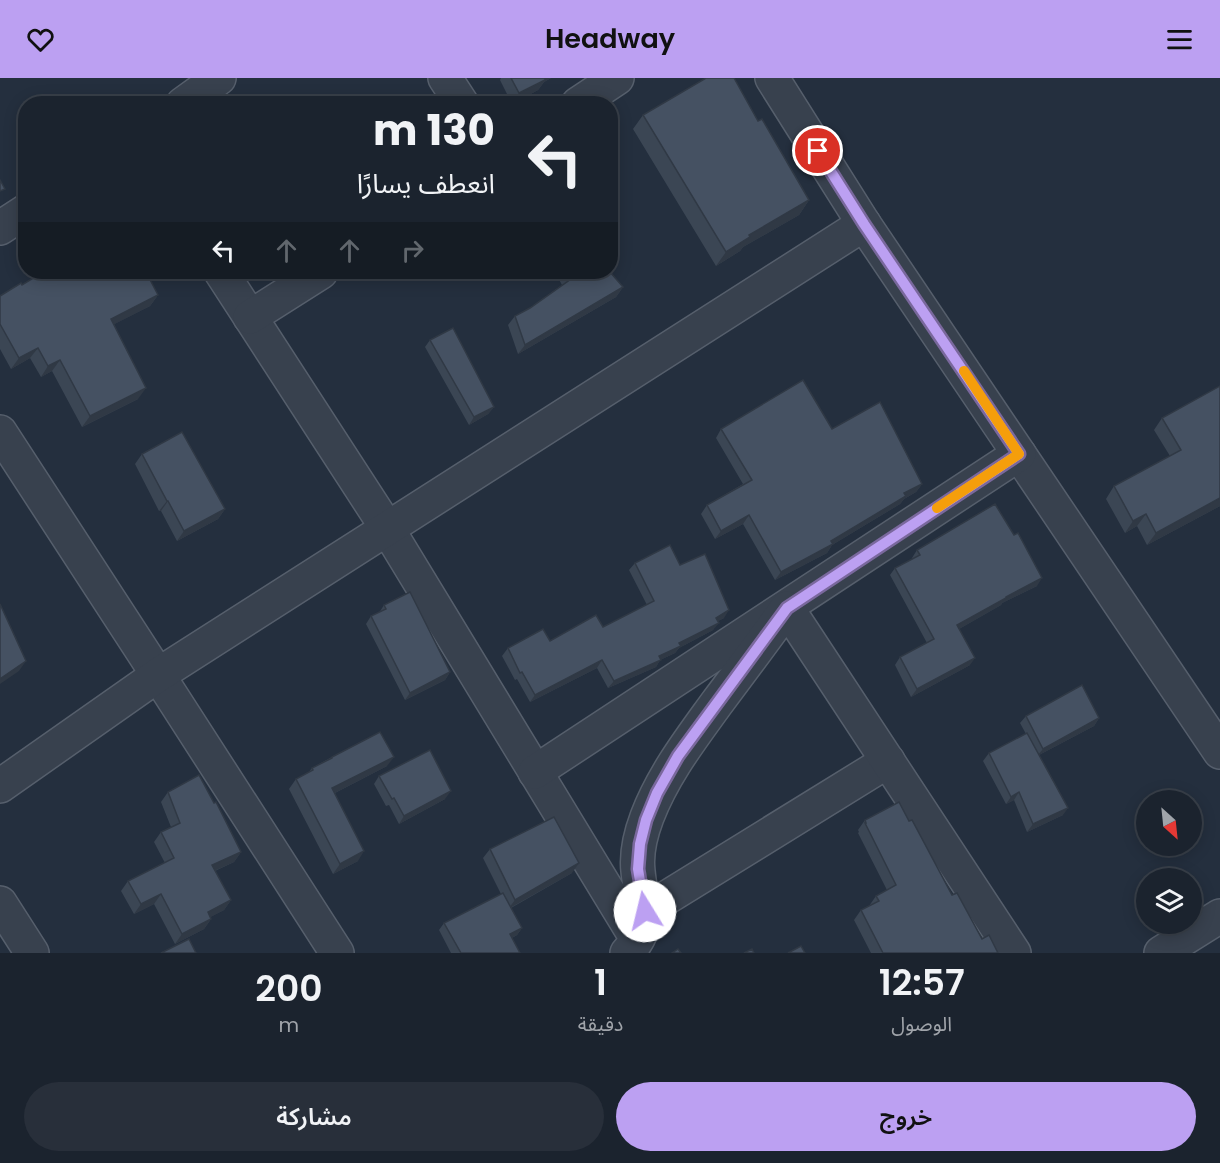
<!DOCTYPE html>
<html lang="ar">
<head>
<meta charset="utf-8">
<style>
	:root { --surface:#1b232e; --page:#282f3a; --text:#f1f3f6; --muted:#a0a4aa; --line:#39404a; --accent:#bca0f2 }
	body { margin:0; font-family:Poppins,"Noto Sans Arabic",sans-serif; background:var(--page); color:var(--text); direction:rtl; height:100vh; display:flex; flex-direction:column; font-size:22px; white-space:nowrap }
	* { box-sizing:border-box; margin:0 }
	p { font-size:20px; color:var(--muted) }
	.icon { flex:none; width:33px; height:33px; fill:none; stroke:currentColor; stroke-width:2; stroke-linecap:round; stroke-linejoin:round }
	.map { position:relative; height:875px; overflow:hidden; direction:ltr }
	.drawer { display:flex; flex-direction:column; background:var(--surface); flex:1 }
	.drawer>* { flex:none }
	.top-card { position:absolute; left:18px; top:18px; width:600px; height:183px; border-radius:24px; box-shadow:0 3px 15px #0003,0 0 0 2px var(--line); direction:rtl; background:#1b232e; color:var(--text); overflow:hidden }
	.needle { width:39px; rotate:153deg }
	.fabs { position:absolute; left:1136px; top:712px; display:grid; gap:12px }
	.fabs a { display:grid; place-items:center; width:66px; height:66px; border-radius:50%; background:var(--surface); box-shadow:0 3px 15px #0003,0 0 0 2px var(--line); font-size:30px }
	.pin { position:absolute; display:grid; place-items:center; width:51px; height:51px; color:#fff; margin:-26px; border:3px solid #fff; border-radius:50%; box-shadow:0 2px 6px #0007 }
	.me { position:absolute; width:66px; margin:-33px; rotate:351deg; stroke-linejoin:round; filter:drop-shadow(0 0 4px #0008) }
	.turn { display:flex; align-items:center; gap:21px; height:126px; padding:0 24px; font-size:27px }
	.turn .icon { width:78px; height:78px; stroke-width:2.5 }
	.turn b { display:block; font-size:42px; line-height:51px }
	.lanes { display:flex; align-items:center; height:57px; padding:0 24px; background:#0003; justify-content:center; gap:30px; direction:ltr }
	.lanes .off { opacity:.35 }
	.eta { display:flex; justify-content:space-evenly; align-items:center; height:102px; text-align:center }
	.eta b { font-size:36px; font-weight:600; line-height:42px }
	.primary-button { display:flex; gap:12px; margin-top:auto; padding:12px 24px }
	.primary-button a { flex:1; height:69px; border-radius:36px; background:var(--accent); color:#111; font-size:24px; font-weight:600; line-height:69px; text-align:center }
	.primary-button a+a { background:var(--page); color:var(--text) }
	header { display:flex; justify-content:space-between; align-items:center; height:78px; padding:0 24px; background:var(--accent); color:#111; font-size:27px; font-weight:600 }
	.map>svg:first-child { display:block }
	.lines { fill:none; stroke-linecap:round; stroke-linejoin:round }
	.minor-casing { stroke:#565f6c; stroke-width:36 }
	.minor { stroke:#38414e; stroke-width:33 }
	.wall { fill:#3b4654 }
	.shaded-wall { fill:#303945 }
	.building { fill:#455162; stroke:#303945; stroke-width:1.5 }
	.route-casing { stroke:#7a689d; stroke-width:15 }
	.route { stroke:#bca0f2; stroke-width:10 }
	.slow { stroke:#f59e0b; stroke-width:10 }
</style>
</head>
<body>
<header><svg class="icon" aria-label="menu" viewBox="0 0 24 24"><path d="M4 6h16M4 12h16M4 18h16"/></svg>Headway<svg class="icon" aria-label="heart" viewBox="0 0 24 24"><path d="M12 20l-8-8c-3-5 5-10 8-4 3-6 11-1 8 4z"/></svg></header>
<div class="map">
<svg width="1220" height="875" viewBox="0 0 1220 875">
	<rect width="100%" height="100%" fill="#242f3e"/>
	<g class="lines">
		<g class="minor-casing">
			<g id="minor">
				<path d="M445,0l17,26"/>
				<path d="M772,0l92,146 356,528"/>
				<path d="M183,26l36,-26"/>
				<path d="M578,26l39,-26"/>
				<path d="M0,150l26,-17"/>
				<path d="M221,194l166,256 250,411"/>
				<path d="M250,239l71,-45"/>
				<path d="M0,354l158,243 179,278"/>
				<path d="M535,694l484,-318"/>
				<path d="M0,708l158,-111 706,-451"/>
				<path d="M0,825l32,50"/>
				<path d="M645,833l243,-150"/>
				<path d="M627,875c27,-28 14,-48 11,-82 -2,-17 3,-38 9,-54 16,-42 43,-77 69,-113 24,-32 48,-64 71,-96l227,345"/>
				<path d="M1161,875l59,-37"/>
			</g>
		</g>
		<use href="#minor" class="minor"/>
	</g>
	<g class="wall">
		<path d="M501,0h50l-7,4 -6,8 -26,14 -12,-24z"/>
		<path d="M643,37l115,6 51,79 -10,15 -56,32 -3,4 -24,15 -83,-137z"/>
		<path d="M555,194h55l13,15 -7,10 -98,57 -10,-29 7,-9 15,-8 32,-23z"/>
		<path d="M22,207l136,10 -8,11 -36,18 24,75 -56,28 -30,-56 -11,6 -11,-19 -19,11 -11,-20v-53z"/>
		<path d="M430,262l64,67 -6,7 -19,11 -44,-78z"/>
		<path d="M1162,340l58,88 -73,39 -10,-19 -12,7 -19,-34 8,-13 56,-30 -16,-26z"/>
		<path d="M721,351h111l90,55 -6,8 -12,7 -4,5 -68,41 -5,8 -52,27 -32,-56 -28,15 -14,-25 6,-9 36,-21 -27,-46z"/>
		<path d="M142,376l83,55 -7,10 -41,22 -16,-30h-2l-24,-47z"/>
		<path d="M917,472l120,36 -35,17 -1,2 -42,24 11,36 -59,32 -16,-32 5,-8 27,-14 -37,-68 5,-7 18,-9 -1,-1z"/>
		<path d="M635,485l45,2 44,53 -6,3 -5,9 -34,18 -4,5 -15,7 -4,7 -48,21 -11,-20 -67,34 -13,-23 -2,1 -13,-24 6,-8 42,-7 53,-14 44,-22 -18,-35z"/>
		<path d="M384,527l66,67 -5,8 -40,20 -39,-76 5,-8 8,-3z"/>
		<path d="M1026,638l73,2 -5,8 -55,29 24,60 -36,17 -13,-32 -8,4 -23,-43 6,-8 37,-19 -6,-11z"/>
		<path d="M332,679l55,9 -52,27 23,68 -25,13 -44,-85 7,-10 12,-6 4,-5 18,-10z"/>
		<path d="M379,698l66,23 -46,25 -10,-19 -3,1 -12,-22z"/>
		<path d="M168,714l73,60 -7,10 -19,9 16,29 -7,10 -14,7 1,2 -7,10 -29,15 -21,-40 -20,10 -13,-23 7,-10 37,-18 -11,-21 7,-10 10,-5 -10,-25z"/>
		<path d="M865,742l44,1 43,74 30,44 16,14h-127l-17,-33 7,-10 8,-4 7,-10 11,-6 -29,-57 1,-1 -1,-2z"/>
		<path d="M490,771l82,24 -61,35 11,20 -5,7 -5,3 8,15h-69l-12,-23 5,-7 57,-29 -18,-36z"/>
	</g>
	<g class="shaded-wall">
		<path d="M542,0h9l-7,4 -6,8 -26,14 7,-11z"/>
		<path d="M809,122l-10,15 -56,32 -3,4 -24,15 10,-14 23,-17z"/>
		<path d="M623,209l-7,10 -98,57 7,-9z"/>
		<path d="M158,217l-8,11 -47,24 8,-11z"/>
		<path d="M38,270l-8,10 -19,11 8,-11z"/>
		<path d="M60,282l-8,11 -11,6 7,-11z"/>
		<path d="M146,310l-8,11 -56,28 8,-11z"/>
		<path d="M494,329l-6,7 -19,11 5,-8z"/>
		<path d="M922,406l-6,8 -12,7 -4,5 -68,41 -5,8 -52,27 6,-8 50,-31 73,-48z"/>
		<path d="M1220,420v8l-73,39 9,-12z"/>
		<path d="M167,423h1l-7,10h-2z"/>
		<path d="M225,431l-7,10 -41,22 7,-10z"/>
		<path d="M1146,436l-9,12 -12,7 8,-12z"/>
		<path d="M749,437l-6,9 -28,15 6,-8z"/>
		<path d="M1042,500l-5,8 -35,17 -1,2 -49,28 5,-8 49,-28z"/>
		<path d="M729,532l-5,8 -13,7 5,-7z"/>
		<path d="M719,545l-6,7 -34,18 -4,5 -15,7 -4,7 -48,21 6,-7 45,-25 20,-13z"/>
		<path d="M975,580l-5,7 -59,32 6,-8z"/>
		<path d="M602,582l-5,8 -67,34 5,-7z"/>
		<path d="M26,583l-7,10 -19,13v-5z"/>
		<path d="M450,594l-5,8 -40,20 5,-7z"/>
		<path d="M1099,640l-5,8 -57,30 6,-7z"/>
		<path d="M394,679l-7,9 -62,32 7,-10z"/>
		<path d="M451,713l-6,8 -46,25 5,-8z"/>
		<path d="M1019,714l-5,8 -8,4 5,-7z"/>
		<path d="M1068,730l-5,7 -36,17 6,-8z"/>
		<path d="M364,773l-6,10 -25,13 7,-10z"/>
		<path d="M241,774l-7,10 -29,13 7,-10z"/>
		<path d="M579,785l-7,10 -64,36 7,-9z"/>
		<path d="M161,816l-7,10 -20,10 7,-10z"/>
		<path d="M231,822l-7,10 -23,12 7,-10z"/>
		<path d="M211,841l-7,10 -29,15 7,-10z"/>
		<path d="M522,850l-5,7 -13,7 6,-8z"/>
	</g>
	<g class="building">
		<path d="M511,0h34v2l-26,13z"/>
		<path d="M706,0h28l24,43 4,-2 47,81 -60,35 1,2 -24,15 -83,-137z"/>
		<path d="M0,102l5,9 -5,2z"/>
		<path d="M43,194h103l12,23 -47,24 35,69 -56,28 -30,-56 -12,6 -10,-18 -19,10 -19,-34v-28l21,-13 1,2z"/>
		<path d="M567,194h43l13,15 -98,58 -10,-29 15,-8 41,-29z"/>
		<path d="M453,250l41,79 -20,10 -44,-77z"/>
		<path d="M803,302l29,49 48,-27 42,82 -18,9 2,3 -75,45 2,3 -52,28 -32,-57 -28,16 -14,-26 45,-25 -31,-51z"/>
		<path d="M1220,308v112l-64,35 -10,-19 -13,7 -19,-35 67,-36 -19,-32z"/>
		<path d="M182,354l43,77 -41,22 -16,-30h-1l-25,-47z"/>
		<path d="M995,426l19,31 4,-2 24,45 -36,19v1l-49,27 18,33 -58,31 -17,-32 34,-18 -39,-71 25,-13 -3,-5z"/>
		<path d="M670,467l10,20 25,-11 24,56 -13,8 3,5 -40,20 2,3 -22,10 2,4 -47,21 -12,-21 -67,35 -13,-23 -2,1 -12,-25 35,-19 7,12 46,-26 7,12 51,-26 -19,-38z"/>
		<path d="M410,514l40,80 -40,21 -39,-77 15,-7 -2,-4z"/>
		<path d="M0,526l26,57 -26,18z"/>
		<path d="M1082,607l17,33 -56,31 -17,-33z"/>
		<path d="M380,654l14,25 -62,31 32,63 -24,13 -44,-85 17,-9 -1,-2 20,-10v-1z"/>
		<path d="M1027,655l41,75 -35,16 -14,-32 -8,5 -22,-44z"/>
		<path d="M430,672l21,41 -47,25 -10,-18 -2,1 -13,-23z"/>
		<path d="M199,697l15,28 2,-1 25,50 -29,13 19,35 -23,12 3,7 -29,15 -21,-40 -20,10 -13,-23 46,-23 -13,-26 19,-9 -12,-31z"/>
		<path d="M899,724l10,19 3,-1 40,75 5,-2 25,46 7,-4 9,18h-115l-22,-43 18,-9 -3,-5 20,-11 -31,-62h1l-1,-3z"/>
		<path d="M554,739l25,46 -64,37 -25,-51z"/>
		<path d="M503,815l19,35 -12,6 10,19h-59l-17,-30z"/>
		<path d="M189,861l7,14h-35z"/>
		<path d="M801,868l4,7h-17z"/>
		<path d="M678,871l3,4h-9z"/>
		<path d="M752,871l2,4h-10z"/>
	</g>
	<g class="lines">
		<g class="route-casing">
			<path id="route" d="M645,833l-7,-42 2,-25 6,-24 11,-27 21,-37 109,-148 232,-154 -155,-230 -46,-73"/>
		</g>
		<use href="#route" class="route"/>
		<path class="slow" d="M937,430l82,-54 -55,-83"/>
	</g>
</svg>
<div class="fabs">
<a><svg class="needle" viewBox="-14 -14 28 28"><path d="M0-13l5 13h-10z" fill="#e53935"/><path d="M0 13l5-13h-10z" fill="#a0a4aa"/></svg></a>
<a><svg class="icon" aria-label="layers" viewBox="0 0 24 24"><path d="M12 4l9 5-9 5-9-5zM3 14l9 5 9-5"/></svg></a>
</div>
<div class="pin" style="left:818px;top:73px;background:#d93025"><svg class="icon" aria-label="arrive" viewBox="0 0 24 24"><path d="M6 21V4h12l-3 4 3 4H6"/></svg></div>
<svg class="me" style="left:645px;top:833px" viewBox="-20 -20 40 40"><circle r="19" fill="#fff"/><path d="M0-13L10 11 0 6-10 11z" fill="#bca0f2"/></svg>
<div class="top-card">
<div class="turn"><svg class="icon" aria-label="left" viewBox="0 0 24 24"><path d="M17 20v-9H6M10 6l-5 5 5 5"/></svg><div><b>130 m</b>انعطف يسارًا</div></div>
<div class="lanes"><svg class="icon" aria-label="left" viewBox="0 0 24 24"><path d="M17 20v-9H6M10 6l-5 5 5 5"/></svg><svg class="icon off" aria-label="ahead" viewBox="0 0 24 24"><path d="M12 20V5M6 11l6-6 6 6"/></svg><svg class="icon off" aria-label="ahead" viewBox="0 0 24 24"><path d="M12 20V5M6 11l6-6 6 6"/></svg><svg class="icon off" aria-label="right" viewBox="0 0 24 24"><path d="M7 20v-9h11M14 6l5 5-5 5"/></svg></div>
</div>
</div>
<section class="drawer">
<div class="eta">
<div><b>12:57</b><p>الوصول</p></div>
<div><b>1</b><p>دقيقة</p></div>
<div><b>200</b><p>m</p></div>
</div>
<div class="primary-button"><a>خروج</a><a>مشاركة</a></div>
</section>
</body>
</html>
